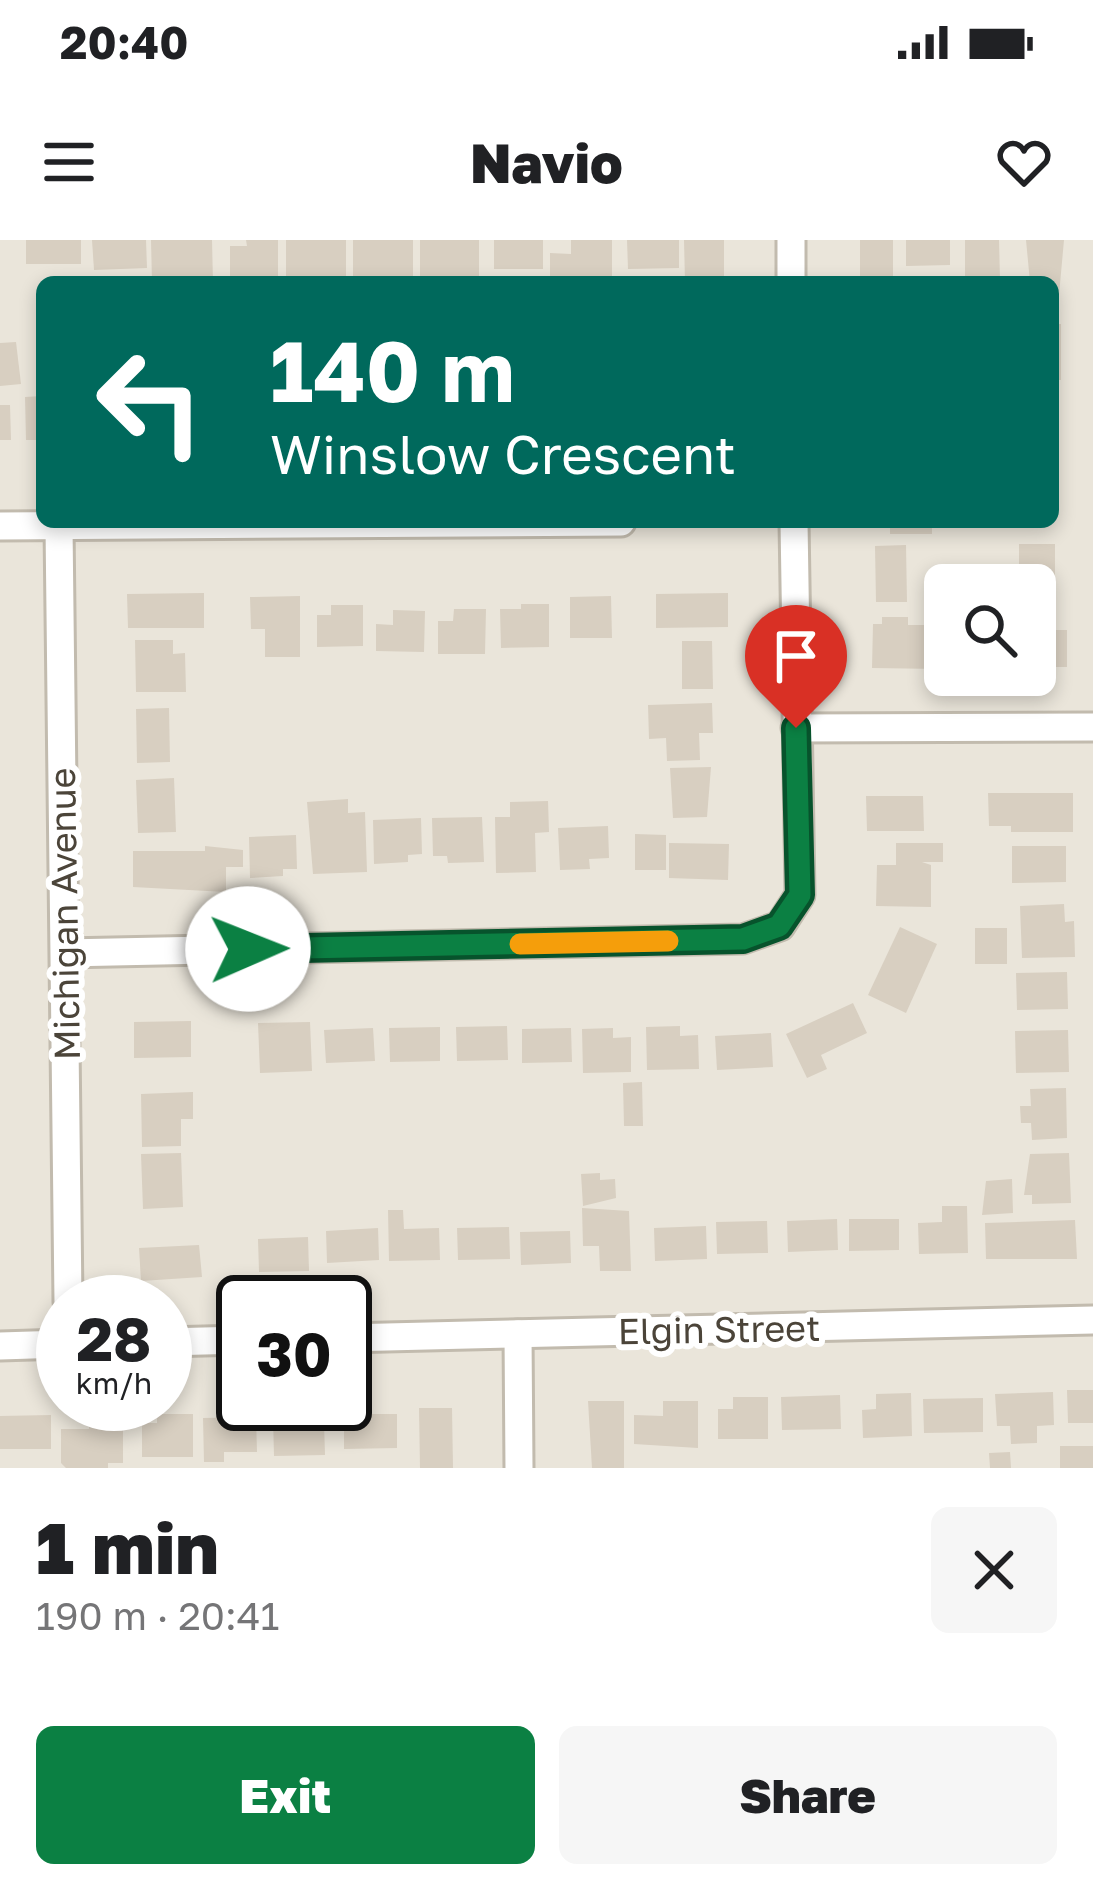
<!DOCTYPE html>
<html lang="en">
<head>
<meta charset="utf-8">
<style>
	:root { --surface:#fff; --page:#f6f6f6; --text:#202124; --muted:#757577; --accent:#0b8043 }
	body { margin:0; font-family:"Golos Text",sans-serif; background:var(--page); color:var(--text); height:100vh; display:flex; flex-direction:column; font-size:45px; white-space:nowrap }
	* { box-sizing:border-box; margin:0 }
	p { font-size:39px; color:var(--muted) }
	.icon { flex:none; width:66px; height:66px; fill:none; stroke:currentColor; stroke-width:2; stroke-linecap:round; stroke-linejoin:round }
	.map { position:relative; height:1228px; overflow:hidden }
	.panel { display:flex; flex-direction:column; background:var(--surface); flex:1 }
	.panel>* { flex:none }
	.hud { position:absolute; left:36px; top:36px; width:1023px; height:252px; border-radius:18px; box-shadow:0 6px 18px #0003; background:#00695c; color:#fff; overflow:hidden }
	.controls { position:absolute; left:924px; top:324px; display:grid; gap:24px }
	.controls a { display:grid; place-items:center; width:132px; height:132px; border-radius:18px; background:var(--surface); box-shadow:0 6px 18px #0003; font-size:60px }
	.speed { position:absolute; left:36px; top:1035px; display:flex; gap:24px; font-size:60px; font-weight:700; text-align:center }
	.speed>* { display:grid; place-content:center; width:156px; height:156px; border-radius:50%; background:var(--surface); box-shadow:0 6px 18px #0003; line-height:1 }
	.speed small { font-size:30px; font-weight:400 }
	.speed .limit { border:6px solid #111; border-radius:18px; background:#fff; color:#111 }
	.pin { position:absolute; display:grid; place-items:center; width:102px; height:102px; color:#fff; margin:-123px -51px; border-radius:50% 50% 50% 0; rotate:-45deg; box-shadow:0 0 12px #0007 }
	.pin .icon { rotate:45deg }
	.me { position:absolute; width:132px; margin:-66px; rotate:89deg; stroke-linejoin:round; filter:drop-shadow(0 0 9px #0008) }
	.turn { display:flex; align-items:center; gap:42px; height:252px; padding:0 36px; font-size:54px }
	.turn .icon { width:156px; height:156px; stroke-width:2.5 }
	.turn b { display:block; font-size:84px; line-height:102px }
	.round { display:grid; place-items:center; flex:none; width:126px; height:126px; border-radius:18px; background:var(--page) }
	.overview { display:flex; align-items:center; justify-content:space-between; height:204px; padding:0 36px }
	h1 { font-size:72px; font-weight:800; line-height:90px }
	.action { display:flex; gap:24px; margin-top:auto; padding:24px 36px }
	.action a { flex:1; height:138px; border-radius:18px; background:var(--accent); color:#fff; font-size:48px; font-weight:800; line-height:138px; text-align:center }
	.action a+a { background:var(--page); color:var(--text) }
	.status { display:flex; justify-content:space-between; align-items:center; height:84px; padding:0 60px; background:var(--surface); direction:ltr }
	.status svg { height:33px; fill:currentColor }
	header { display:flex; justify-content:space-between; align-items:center; height:156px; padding:0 36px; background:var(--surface); font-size:54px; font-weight:800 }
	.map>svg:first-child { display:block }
	.residential { fill:#eae5da; fill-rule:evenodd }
	.building { fill:#d8cfc1 }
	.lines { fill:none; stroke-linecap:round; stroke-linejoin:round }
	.street-casing { stroke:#c2bbae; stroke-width:33 }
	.street { stroke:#fff; stroke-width:27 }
	.route-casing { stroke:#07532c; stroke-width:30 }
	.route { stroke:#0b8043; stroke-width:21 }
	.slow { stroke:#f59e0b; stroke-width:21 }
	.labels { text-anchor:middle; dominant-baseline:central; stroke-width:12; stroke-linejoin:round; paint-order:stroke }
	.street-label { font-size:36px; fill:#4b4439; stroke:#fff }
</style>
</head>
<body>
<div class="status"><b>20:40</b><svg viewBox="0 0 49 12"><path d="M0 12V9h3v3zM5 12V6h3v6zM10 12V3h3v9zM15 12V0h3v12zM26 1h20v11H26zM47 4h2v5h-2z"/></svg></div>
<header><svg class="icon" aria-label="menu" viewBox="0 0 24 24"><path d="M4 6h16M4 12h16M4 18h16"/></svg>Navio<svg class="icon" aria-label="heart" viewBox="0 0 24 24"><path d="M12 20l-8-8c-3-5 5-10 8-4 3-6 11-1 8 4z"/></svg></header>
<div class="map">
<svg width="1093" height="1228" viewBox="0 0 1093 1228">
	<rect width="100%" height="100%" fill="#f6f3ec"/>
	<path class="residential" d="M0,0h1093v1228h-1093zM42,42h1011v240h-1011zM945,345h90v90h-90zM63,1062h102v102h-102zM243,1062h102v102h-102z"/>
	<g class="building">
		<rect x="26" y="0" width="55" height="24"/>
		<path d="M92,0h54l1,28 -53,2z"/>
		<path d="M151,0h61l1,42h-61z"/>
		<path d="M246,0h32v38h-48v-32h17z"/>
		<rect x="286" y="0" width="60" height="37"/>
		<rect x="353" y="0" width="60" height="42"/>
		<path d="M420,0h59v38l-59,4z"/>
		<rect x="494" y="0" width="49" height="29"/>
		<path d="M571,0h41v42h-62v-29l21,1z"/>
		<path d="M627,0h52v28l-51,1z"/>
		<path d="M684,0h40v42h-39z"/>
		<rect x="860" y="0" width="33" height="42"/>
		<path d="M906,0h44v25l-44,1z"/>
		<path d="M965,0h34l1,39 -35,1z"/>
		<path d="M1026,0h38l-5,55h-6v-13h-23z"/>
		<rect x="1053" y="84" width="8" height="56"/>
		<path d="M16,102l5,42 -21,2v-43z"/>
		<path d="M42,156v44h-16l-1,-43z"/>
		<path d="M0,165h10l1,35h-11z"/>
		<rect x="890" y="282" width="42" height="12"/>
		<path d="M1019,304h36v56h-20v-15h-16z"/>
		<path d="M906,305l1,57h-31l-1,-56z"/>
		<path d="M204,353v35h-76l-1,-34z"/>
		<path d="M728,353v34l-72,1v-34z"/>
		<path d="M300,356v61h-35v-28h-14l-1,-32z"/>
		<path d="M611,356l1,42h-42v-41z"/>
		<path d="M521,364h28v43l-48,1 -1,-39h21z"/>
		<path d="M331,365h32v41l-46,1v-32h14z"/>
		<path d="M454,369h32l-1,45h-47v-33h15z"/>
		<path d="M393,370l32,1 -1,41 -48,-1v-27l17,1z"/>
		<path d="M882,377h26v8h37l-6,44 -67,-1 1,-44h9z"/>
		<rect x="1035" y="390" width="32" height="37"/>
		<path d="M135,400h38v14l12,-1 1,39h-50z"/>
		<path d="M682,401h30l1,48h-31z"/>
		<path d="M712,463l1,30h-14l1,27 -33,1 -1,-23 -17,1 -1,-34z"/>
		<path d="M169,468l1,54 -33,1 -1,-54z"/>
		<path d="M711,527l-4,50 -34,1 -3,-50z"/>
		<path d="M174,538l2,54 -38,1 -2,-53z"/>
		<path d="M988,553h85v39h-62v-6h-22z"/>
		<path d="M866,556h57l1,35h-57z"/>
		<path d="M348,559v14l17,-1 2,60 -54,2 -6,-72z"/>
		<path d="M548,561l1,31 -14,1 1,39 -40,1 -1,-56h15v-15z"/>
		<path d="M482,577l2,45 -36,1 -1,-7h-14l-1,-38z"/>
		<path d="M421,578l1,36 -14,1v7l-34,2 -1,-44z"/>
		<path d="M608,586l1,32 -20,1 1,10 -30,1 -2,-42z"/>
		<path d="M635,594l31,1v35h-31z"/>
		<path d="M296,595l1,34h-14v7l-33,2 -1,-41z"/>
		<path d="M669,603l60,1 -1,36 -59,-2z"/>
		<path d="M896,603h47v19h-21l9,3v42l-55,-1 1,-41h19z"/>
		<path d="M205,606l38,4v17h-17v25l-93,-5v-36h72z"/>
		<path d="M1012,606h54v36l-54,1z"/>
		<path d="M1064,664l1,18 9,-1 1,36 -53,1 -2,-52z"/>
		<path d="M900,687l37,17 -31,69 -38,-18z"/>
		<rect x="975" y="688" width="32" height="36"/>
		<path d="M1067,732l1,37 -51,1 -1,-37z"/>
		<path d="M853,763l14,30 -46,22 6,14 -20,9 -21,-44z"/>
		<path d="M191,781v36l-57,1v-36z"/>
		<path d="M310,782l2,49 -52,2 -2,-50z"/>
		<path d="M507,786l1,34 -51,1 -1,-34z"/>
		<path d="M680,786v10l18,-1 1,34 -52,1 -1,-43z"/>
		<path d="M440,787v34l-50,1 -1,-34z"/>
		<path d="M373,788l2,33 -49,2 -2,-33z"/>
		<path d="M571,788l1,34 -50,1v-34z"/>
		<path d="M613,788v10l18,-1v35l-48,1 -1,-44z"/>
		<path d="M1068,790l1,42 -53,1 -1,-42z"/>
		<path d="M771,793l2,34 -56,3 -2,-34z"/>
		<path d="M642,842l1,44h-19l-1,-43z"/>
		<path d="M1066,848l1,50 -35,2 -1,-17h-10l-1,-17h11l-1,-17z"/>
		<path d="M193,852v27h-12v27l-39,1 -1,-53z"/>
		<path d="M181,913l2,54 -40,2 -2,-55z"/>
		<path d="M1069,913l2,50 -39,1v-9h-8l6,-41z"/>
		<path d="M600,933v7l15,-1 1,19 -33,8 -2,-32z"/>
		<path d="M1012,939l1,34 -31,2 4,-34z"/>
		<path d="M942,966h25l1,47 -49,1 -1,-31 24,-1z"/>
		<path d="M582,968l47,3 2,60h-31l-1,-25h-16z"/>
		<path d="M388,970h15l1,19 35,-1 1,32 -51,1z"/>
		<path d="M837,979l1,31 -50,2 -1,-31z"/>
		<path d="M849,979h50v31l-50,1z"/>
		<path d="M1075,980l2,39h-91l-1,-36z"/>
		<path d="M767,981l1,32 -51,1 -1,-32z"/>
		<path d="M706,986l1,33 -52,2 -1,-33z"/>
		<path d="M509,987l1,32 -52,1 -1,-32z"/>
		<path d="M378,988l1,32 -52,3 -1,-32z"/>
		<path d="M570,991l1,32 -50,2 -1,-33z"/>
		<path d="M308,997l1,34 -50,1 -1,-33z"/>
		<path d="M199,1005l3,32 -61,4 -2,-33z"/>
		<path d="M1067,1150h26v33h-25z"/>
		<path d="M1053,1152l1,33 -17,1v17l-26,1 -1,-18h-13l-2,-32z"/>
		<path d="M911,1153l1,43 -49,2 -1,-28 14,-1v-15z"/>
		<path d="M840,1155l1,34 -59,1 -1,-33z"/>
		<path d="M733,1157h35v42h-50v-30h15z"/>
		<path d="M983,1158v34l-59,1 -1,-34z"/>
		<path d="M588,1161h36v67h-32z"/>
		<path d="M663,1161h35v47l-64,-4v-29l29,1z"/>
		<path d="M419,1168h33l1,60h-33z"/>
		<path d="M157,1174h36v43h-51v-34h15z"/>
		<path d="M344,1174h53v34l-53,1z"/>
		<path d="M51,1175v34h-51v-33z"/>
		<path d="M89,1177h34v46h-15v5h-42l-5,-5v-34h28z"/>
		<path d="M256,1177l1,35h-33v10h-20l-1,-44z"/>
		<path d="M273,1177l51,6 1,32 -51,1z"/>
		<rect x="1060" y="1206" width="33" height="22"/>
		<path d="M1010,1212l1,16h-21l-1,-15z"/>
	</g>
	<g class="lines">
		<g class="street-casing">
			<g id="street">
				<path d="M791,0v42"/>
				<path d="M0,286l621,-4"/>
				<path d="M59,286l9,776"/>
				<path d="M796,488l297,-1"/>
				<path d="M65,713l678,-14 37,-13 20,-31 -6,-373"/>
				<path d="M518,1094l1,134"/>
				<path d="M345,1098l748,-18"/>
				<path d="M165,1102l78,-2"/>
				<path d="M0,1106l63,-2"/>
			</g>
		</g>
		<use href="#street" class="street"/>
	</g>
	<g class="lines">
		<g class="route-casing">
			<path id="route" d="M248,709l495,-10 36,-13 21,-31 -4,-167"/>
		</g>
		<use href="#route" class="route"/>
		<path class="slow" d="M520,704l148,-3"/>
	</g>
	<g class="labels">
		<g class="street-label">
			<text transform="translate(64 674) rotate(-91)">Michigan Avenue</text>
			<text transform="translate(719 1089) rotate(-1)">Elgin Street</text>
		</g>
	</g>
</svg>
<div class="controls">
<a><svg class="icon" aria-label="search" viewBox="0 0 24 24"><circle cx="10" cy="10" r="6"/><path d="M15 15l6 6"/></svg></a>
</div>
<div class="speed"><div>28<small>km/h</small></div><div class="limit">30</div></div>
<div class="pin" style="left:796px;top:488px;background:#d93025"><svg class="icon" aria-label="arrive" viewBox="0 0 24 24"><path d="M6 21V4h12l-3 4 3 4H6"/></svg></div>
<svg class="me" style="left:248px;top:709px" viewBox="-20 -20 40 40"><circle r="19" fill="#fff"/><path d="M0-13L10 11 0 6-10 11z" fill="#0b8043"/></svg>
<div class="hud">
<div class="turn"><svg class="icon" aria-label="left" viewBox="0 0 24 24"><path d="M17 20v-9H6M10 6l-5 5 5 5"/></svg><div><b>140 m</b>Winslow Crescent</div></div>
</div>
</div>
<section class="panel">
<div class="overview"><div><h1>1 min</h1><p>190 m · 20:41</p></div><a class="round"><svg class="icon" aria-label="close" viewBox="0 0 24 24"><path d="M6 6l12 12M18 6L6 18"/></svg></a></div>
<div class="action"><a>Exit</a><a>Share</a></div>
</section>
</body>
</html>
